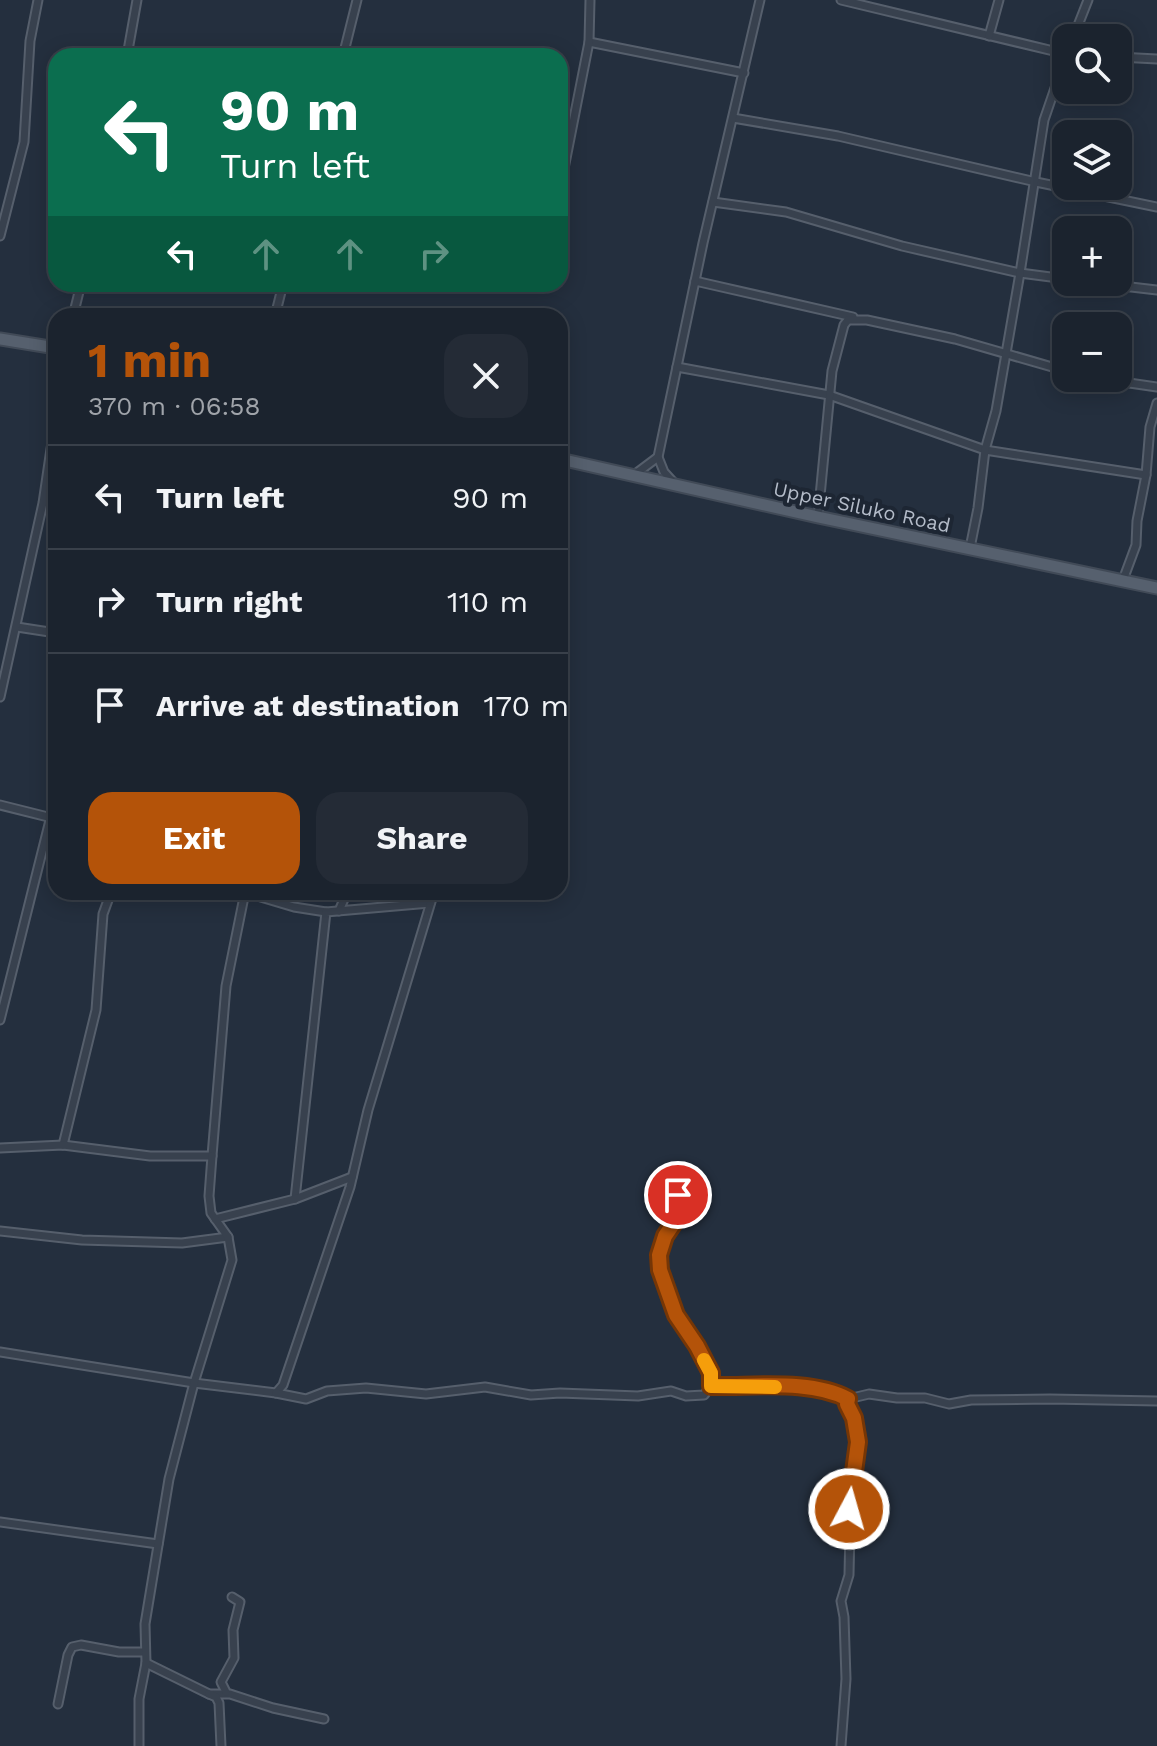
<!DOCTYPE html>
<html lang="en">
<head>
<meta charset="utf-8">
<style>
	:root { --surface:#1b232e; --page:#242b36; --text:#f1f3f6; --muted:#a0a4aa; --line:#39404a; --accent:#b45309 }
	body { margin:0; font-family:"Work Sans",sans-serif; background:var(--page); color:var(--text); height:100vh; display:flex; flex-direction:column; font-size:30px; white-space:nowrap }
	* { box-sizing:border-box; margin:0 }
	p { font-size:26px; color:var(--muted) }
	.icon { flex:none; width:44px; height:44px; fill:none; stroke:currentColor; stroke-width:2; stroke-linecap:round; stroke-linejoin:round }
	.map { position:relative; flex:1; overflow:hidden }
	.sheet { position:absolute; left:48px; top:308px; width:520px; height:592px; display:flex; flex-direction:column; background:var(--surface); border-radius:24px; box-shadow:0 4px 20px #0003,0 0 0 2px var(--line) }
	.sheet>* { flex:none }
	.guide { position:absolute; left:48px; top:48px; width:520px; height:244px; border-radius:24px; box-shadow:0 4px 20px #0003,0 0 0 2px var(--line); background:#0b6e4f; color:#fff; overflow:hidden }
	.controls { position:absolute; left:1052px; top:24px; display:grid; gap:16px }
	.controls a { display:grid; place-items:center; width:80px; height:80px; border-radius:16px; background:var(--surface); box-shadow:0 4px 20px #0003,0 0 0 2px var(--line); font-size:40px }
	.pin { position:absolute; display:grid; place-items:center; width:68px; height:68px; color:#fff; margin:-34px; border:4px solid #fff; border-radius:50%; box-shadow:0 2px 8px #0007 }
	.me { position:absolute; width:88px; margin:-44px; rotate:6deg; stroke-linejoin:round; filter:drop-shadow(0 0 6px #0008) }
	.turn { display:flex; align-items:center; gap:28px; height:168px; padding:0 40px; font-size:36px }
	.turn .icon { width:104px; height:104px; stroke-width:2.5 }
	.turn b { display:block; font-size:56px; line-height:68px }
	.lanes { display:flex; align-items:center; height:76px; padding:0 40px; background:#0003; justify-content:center; gap:40px; direction:ltr }
	.lanes .off { opacity:.35 }
	.round { display:grid; place-items:center; flex:none; width:84px; height:84px; border-radius:24px; background:var(--page) }
	.summary { display:flex; align-items:center; justify-content:space-between; height:136px; padding:0 40px }
	h1 { font-size:48px; font-weight:700; line-height:60px; color:var(--accent) }
	.primary-button { display:flex; gap:16px; margin-top:auto; padding:16px 40px }
	.primary-button a { flex:1; height:92px; border-radius:24px; background:var(--accent); color:#fff; font-size:32px; font-weight:700; line-height:92px; text-align:center }
	.primary-button a+a { background:var(--page); color:var(--text) }
	ul { padding:0; list-style:none }
	li { display:flex; align-items:center; gap:24px; height:104px; padding:0 40px; border-top:2px solid var(--line) }
	li div { flex:1 }
	li b { display:block; font-size:30px }
	li em { font-style:normal }
	.map>svg:first-child { display:block }
	.lines { fill:none; stroke-linecap:round; stroke-linejoin:round }
	.street-casing { stroke:#565f6c; stroke-width:11 }
	.primary-casing { stroke:#414a57; stroke-width:15 }
	.street { stroke:#38414e; stroke-width:7 }
	.primary { stroke:#56606e; stroke-width:11 }
	.route-casing { stroke:#753606; stroke-width:20 }
	.route { stroke:#b45309; stroke-width:14 }
	.slow { stroke:#f59e0b; stroke-width:14 }
	.labels { text-anchor:middle; dominant-baseline:central; stroke-width:8; stroke-linejoin:round; paint-order:stroke }
	.street-label { font-size:20px; fill:#b4bcc9; stroke:#1d2633 }
</style>
</head>
<body>
<div class="map">
<svg width="1157" height="1746" viewBox="0 0 1157 1746">
	<rect width="100%" height="100%" fill="#242f3e"/>
	<g class="lines">
		<g class="street-casing">
			<g id="street">
				<path d="M841,0l225,54"/>
				<path d="M989,36l10,-36"/>
				<path d="M1073,38l15,-38"/>
				<path d="M589,42l155,31"/>
				<path d="M127,56l10,-56"/>
				<path d="M343,56l14,-56"/>
				<path d="M1118,57l39,2"/>
				<path d="M733,118l105,18 198,46 121,25"/>
				<path d="M560,189l29,-147 1,-42"/>
				<path d="M713,202l73,10 116,34 118,27 46,6"/>
				<path d="M0,236l24,-94 6,-101 8,-41"/>
				<path d="M695,281l158,36"/>
				<path d="M1088,282l69,8"/>
				<path d="M73,316l8,-32"/>
				<path d="M275,316l8,-32"/>
				<path d="M677,367l152,28 156,55 161,25"/>
				<path d="M1095,378l62,9"/>
				<path d="M658,457l6,15 10,11"/>
				<path d="M634,475l24,-18 45,-214 57,-243"/>
				<path d="M818,517l14,-146 12,-46 4,-5h19l88,19 111,32"/>
				<path d="M970,548l8,-40 7,-58 11,-39 24,-138 24,-153 22,-64"/>
				<path d="M1123,580l13,-35 1,-24 9,-46 4,-48 7,-24"/>
				<path d="M17,627l39,6"/>
				<path d="M0,697l43,-194 13,-88"/>
				<path d="M0,805l56,14"/>
				<path d="M244,892l50,15 32,5"/>
				<path d="M339,911l8,-19"/>
				<path d="M0,1020l51,-204"/>
				<path d="M63,1145l33,-135 7,-96 8,-22"/>
				<path d="M0,1148l63,-3 87,11h62l14,-170 19,-94"/>
				<path d="M295,1199l31,-287 104,-9"/>
				<path d="M215,1219l80,-20 57,-22"/>
				<path d="M0,1231l82,9 100,3 46,-6"/>
				<path d="M0,1352l194,31 82,10 7,-8 67,-198 18,-77 66,-218"/>
				<path d="M711,1386c42,1 100,-7 137,13"/>
				<path d="M276,1393l30,6 21,-8 39,-3 60,6 59,-7 46,8 29,-2 78,3 33,-5 15,5 18,-1 7,-9v-13l-14,-27 -21,-31 -16,-45 -1,-15 6,-19 15,-22 -8,-41"/>
				<path d="M0,1522l158,22"/>
				<path d="M146,1663l63,31h21l43,14 51,11"/>
				<path d="M226,1692l-5,-10 13,-24 -1,-28 7,-28 -8,-5"/>
				<path d="M209,1694l7,3 3,6 2,43"/>
				<path d="M58,1704l10,-49 4,-8 9,-2 38,7h26"/>
				<path d="M139,1746v-47l7,-36 -1,-39 24,-145 25,-96 38,-123 -4,-23 -17,-24 -2,-17 3,-40"/>
				<path d="M841,1746l5,-67 -2,-62 -3,-16 8,-26 2,-94 7,-39 -4,-24 -7,-14 1,-5 21,-5 28,4h28l24,6 22,-4 79,-1 107,2"/>
			</g>
		</g>
		<g class="primary-casing">
			<g id="primary">
				<path d="M0,339l56,9"/>
				<path d="M560,459l258,58 339,71"/>
			</g>
		</g>
		<use href="#street" class="street"/>
		<use href="#primary" class="primary"/>
	</g>
	<g class="lines">
		<g class="route-casing">
			<path id="route" d="M678,1195l2,19 -15,22 -6,19 1,15 16,45 21,31 14,27v13c42,1 100,-7 137,13l-1,5 7,14 4,24 -9,67"/>
		</g>
		<use href="#route" class="route"/>
		<path class="slow" d="M704,1360l7,13v13l64,1"/>
	</g>
	<g class="labels">
		<g class="street-label">
			<text transform="translate(862 507) rotate(12)">Upper Siluko Road</text>
		</g>
	</g>
</svg>
<div class="controls">
<a><svg class="icon" aria-label="search" viewBox="0 0 24 24"><circle cx="10" cy="10" r="6"/><path d="M15 15l6 6"/></svg></a>
<a><svg class="icon" aria-label="layers" viewBox="0 0 24 24"><path d="M12 4l9 5-9 5-9-5zM3 14l9 5 9-5"/></svg></a>
<a>+</a>
<a>−</a>
</div>
<div class="pin" style="left:678px;top:1195px;background:#d93025"><svg class="icon" aria-label="arrive" viewBox="0 0 24 24"><path d="M6 21V4h12l-3 4 3 4H6"/></svg></div>
<svg class="me" style="left:849px;top:1509px" viewBox="-20 -20 40 40"><circle r="17" fill="#b45309" stroke="#fff" stroke-width="3"/><path d="M0-11L8 9 0 5-8 9z" fill="#fff"/></svg>
<div class="guide">
<div class="turn"><svg class="icon" aria-label="left" viewBox="0 0 24 24"><path d="M17 20v-9H6M10 6l-5 5 5 5"/></svg><div><b>90 m</b>Turn left</div></div>
<div class="lanes"><svg class="icon" aria-label="left" viewBox="0 0 24 24"><path d="M17 20v-9H6M10 6l-5 5 5 5"/></svg><svg class="icon off" aria-label="ahead" viewBox="0 0 24 24"><path d="M12 20V5M6 11l6-6 6 6"/></svg><svg class="icon off" aria-label="ahead" viewBox="0 0 24 24"><path d="M12 20V5M6 11l6-6 6 6"/></svg><svg class="icon off" aria-label="right" viewBox="0 0 24 24"><path d="M7 20v-9h11M14 6l5 5-5 5"/></svg></div>
</div>
<section class="sheet">
<div class="summary"><div><h1>1 min</h1><p>370 m · 06:58</p></div><a class="round"><svg class="icon" aria-label="close" viewBox="0 0 24 24"><path d="M6 6l12 12M18 6L6 18"/></svg></a></div>
<ul>
<li><svg class="icon" aria-label="left" viewBox="0 0 24 24"><path d="M17 20v-9H6M10 6l-5 5 5 5"/></svg><div><b>Turn left</b></div><em>90 m</em></li>
<li><svg class="icon" aria-label="right" viewBox="0 0 24 24"><path d="M7 20v-9h11M14 6l5 5-5 5"/></svg><div><b>Turn right</b></div><em>110 m</em></li>
<li><svg class="icon" aria-label="arrive" viewBox="0 0 24 24"><path d="M6 21V4h12l-3 4 3 4H6"/></svg><div><b>Arrive at destination</b></div><em>170 m</em></li>
</ul>
<div class="primary-button"><a>Exit</a><a>Share</a></div>
</section>
</div>
</body>
</html>
